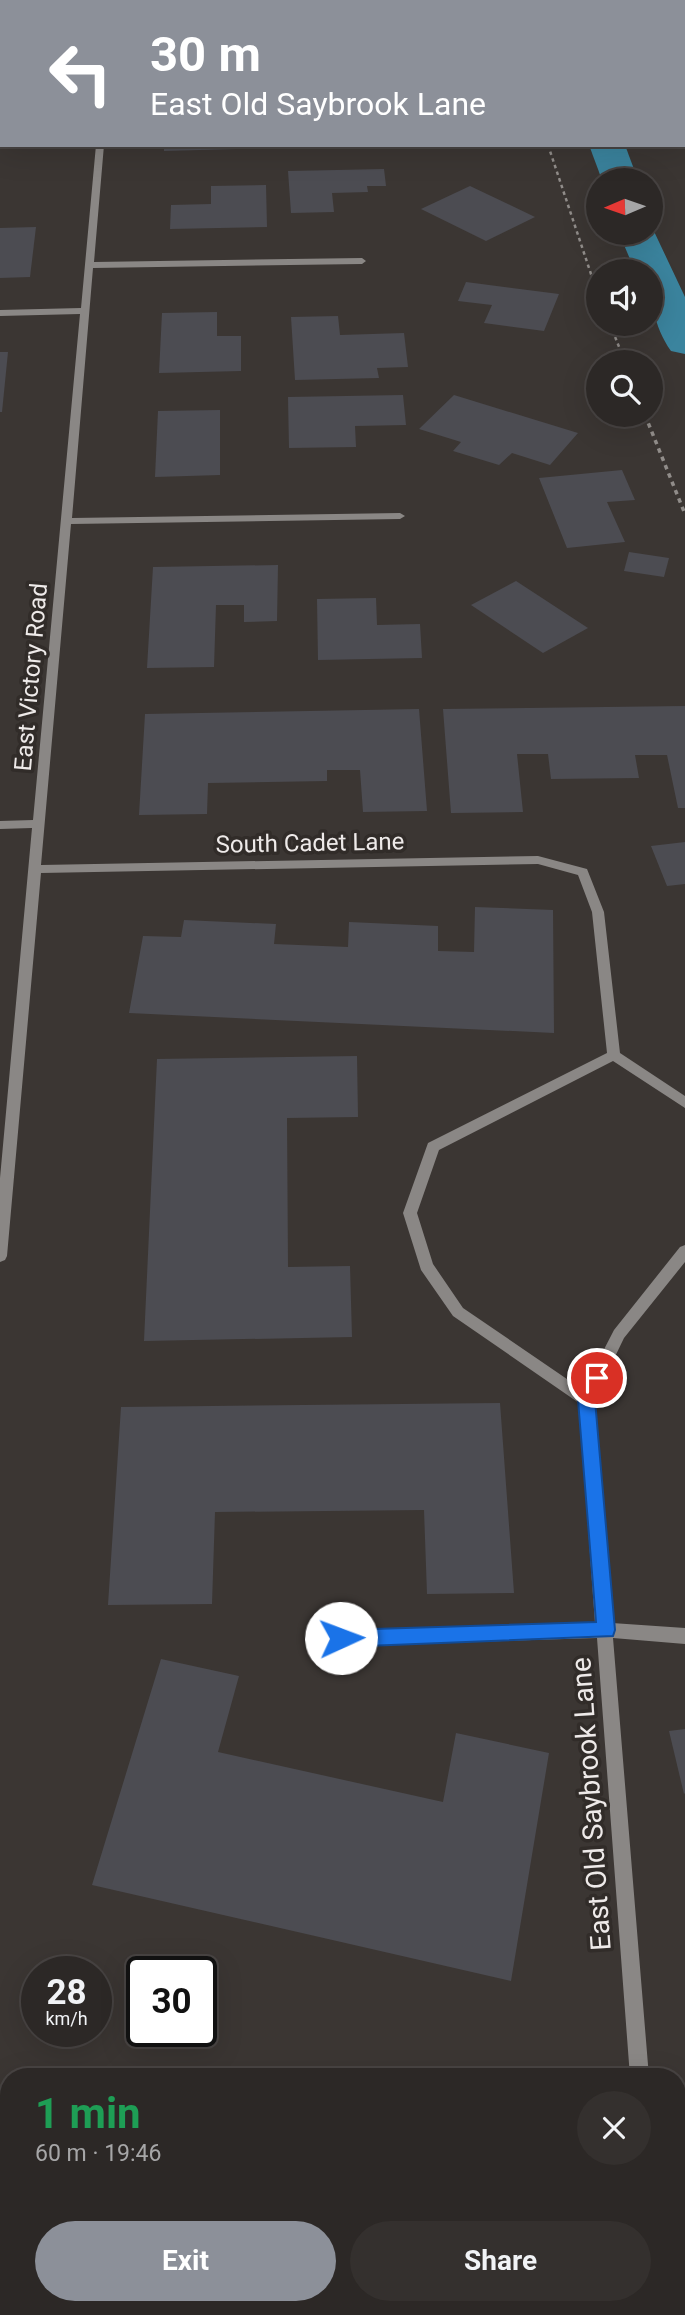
<!DOCTYPE html>
<html lang="en">
<head>
<meta charset="utf-8">
<style>
	:root { --surface:#2c2826; --page:#34302e; --text:#f1f3f6; --muted:#a6a6a7; --line:#484443; --accent:#8c9099 }
	body { margin:0; font-family:Roboto,sans-serif; background:var(--page); color:var(--text); height:100vh; display:flex; flex-direction:column; font-size:26px; white-space:nowrap }
	* { box-sizing:border-box; margin:0 }
	p { font-size:23px; color:var(--muted) }
	.icon { flex:none; width:38px; height:38px; fill:none; stroke:currentColor; stroke-width:2; stroke-linecap:round; stroke-linejoin:round }
	.map { position:relative; flex:1; overflow:hidden }
	.details { position:absolute; left:0px; top:2068px; width:686px; height:247px; display:flex; flex-direction:column; background:var(--surface); border-radius:28px 28px 0 0; box-shadow:0 7px 28px #0002,0 0 0 2px var(--line) }
	.details>* { flex:none }
	.top-card { position:absolute; left:0px; top:0px; width:686px; height:147px; box-shadow:0 7px 28px #0002,0 0 0 2px var(--line); background:#8c9099; color:#fff; overflow:hidden }
	.needle { width:46px; rotate:268deg }
	.tools { position:absolute; left:586px; top:168px; display:grid; gap:14px }
	.tools a { display:grid; place-items:center; width:77px; height:77px; border-radius:50%; background:var(--surface); box-shadow:0 7px 28px #0002,0 0 0 2px var(--line); font-size:35px }
	.speed { position:absolute; left:21px; top:1956px; display:flex; gap:14px; font-size:35px; font-weight:700; text-align:center }
	.speed>* { display:grid; place-content:center; width:91px; height:91px; border-radius:50%; background:var(--surface); box-shadow:0 7px 28px #0002,0 0 0 2px var(--line); line-height:1 }
	.speed small { font-size:18px; font-weight:400 }
	.speed .limit { border:4px solid #111; border-radius:10px; background:#fff; color:#111 }
	.pin { position:absolute; display:grid; place-items:center; width:60px; height:60px; color:#fff; margin:-30px; border:4px solid #fff; border-radius:50%; box-shadow:0 2px 7px #0007 }
	.me { position:absolute; width:77px; margin:-38px; rotate:88deg; stroke-linejoin:round; filter:drop-shadow(0 0 5px #0008) }
	.turn { display:flex; align-items:center; gap:24px; height:147px; padding:0 35px; font-size:32px }
	.turn .icon { width:91px; height:91px; stroke-width:2.5 }
	.turn b { display:block; font-size:49px; line-height:60px }
	.round { display:grid; place-items:center; flex:none; width:74px; height:74px; border-radius:37px; background:var(--page) }
	.summary { display:flex; align-items:center; justify-content:space-between; height:119px; padding:0 35px }
	h1 { font-size:42px; font-weight:700; line-height:52px; color:#1e9e55 }
	.primary-button { display:flex; gap:14px; margin-top:auto; padding:14px 35px }
	.primary-button a { flex:1; height:80px; border-radius:42px; background:var(--accent); color:#fff; font-size:28px; font-weight:700; line-height:80px; text-align:center }
	.primary-button a+a { background:var(--page); color:var(--text) }
	.map>svg:first-child { display:block }
	.lines { fill:none; stroke-linecap:round; stroke-linejoin:round }
	.canal { fill:#3b849e; fill-rule:evenodd }
	.building { fill:#4c4c52 }
	.path-far1 { stroke:#918d8a; stroke-width:2.5; stroke-dasharray:3.5 3.5; stroke-linecap:butt }
	.path { stroke:#918d8a; stroke-width:3.5; stroke-dasharray:4.5 4.5; stroke-linecap:butt }
	.street { fill:#8a8785; fill-rule:evenodd }
	.secondary { fill:#b8b3b1; fill-rule:evenodd }
	.route { fill:#1a73e8; stroke:#114b97; stroke-width:2 }
	.labels { text-anchor:middle; dominant-baseline:central; stroke-width:7; stroke-linejoin:round; paint-order:stroke }
	.street-label { font-size:24px; fill:#eeeae9; stroke:#312c29 }
	.near-street-label { font-size:28px; fill:#eeeae9; stroke:#312c29 }
</style>
</head>
<body>
<div class="map">
<svg width="685" height="2315" viewBox="0 0 685 2315">
	<rect width="100%" height="100%" fill="#3b3633"/>
	<g class="lines">
		<g class="canal">
			<path d="M541,0h32l1,2h-32z"/>
			<path d="M589,145h36l13,35h-36z"/>
			<path d="M651,225l34,72v57l-14,-3c-18,-26 -20,-50 -20,-80h-16l-16,-38h32z"/>
		</g>
	</g>
	<g class="building">
		<path d="M164,145h73v4l-73,2z"/>
		<path d="M384,169l2,17h-19l1,6 -36,1 2,19 -43,1 -3,-42z"/>
		<path d="M266,185l1,42 -97,2 1,-24 40,-1v-18z"/>
		<path d="M470,186l65,31 -49,24 -65,-32z"/>
		<path d="M36,227l-6,50 -30,1v-50z"/>
		<path d="M466,282l93,12 -15,37 -60,-8 8,-18 -34,-4z"/>
		<path d="M217,312v24h24v35l-82,2 3,-60z"/>
		<path d="M338,316l2,19 64,-2 4,34 -31,1 2,10 -84,2 -4,-63z"/>
		<path d="M0,352h8l-6,60h-2z"/>
		<path d="M403,395l3,30 -51,1 1,21 -67,1 -1,-51z"/>
		<path d="M454,395l124,38 -28,32 -38,-12 -13,12 -46,-14 8,-9 -42,-13z"/>
		<path d="M220,410v65l-65,2 3,-66z"/>
		<path d="M622,470l13,30 -28,2 18,40 -58,6 -28,-70z"/>
		<path d="M629,552l40,6 -5,19 -40,-6z"/>
		<path d="M278,565l-1,56 -33,1v-17h-28l-2,62 -67,1 6,-101z"/>
		<path d="M516,581l72,47 -45,25 -72,-48z"/>
		<path d="M376,598l1,27 43,-1 2,34 -104,2 -1,-61z"/>
		<path d="M685,706v102h-7l-11,-53h-32l4,23 -88,1 -3,-25h-31l6,58 -72,1 -8,-104z"/>
		<path d="M419,709l8,102 -64,1 -3,-42h-33v11l-119,2 -1,31 -68,1 6,-101z"/>
		<path d="M685,842v42l-18,2 -16,-40z"/>
		<path d="M475,907l78,3 1,123 -425,-20 14,-77 38,1 3,-17 92,4 -2,20 74,3 1,-25 89,4v25l36,1z"/>
		<path d="M357,1056l1,61 -71,1 1,149 62,-1 2,71 -208,4 13,-282z"/>
		<path d="M500,1403l14,190 -87,1 -3,-84 -209,2 -3,92 -104,1 13,-198z"/>
		<path d="M161,1659l78,17 -21,76 225,50 13,-69 93,20 -38,228 -419,-96z"/>
		<path d="M685,1729v64l-1,1 -15,-63z"/>
	</g>
	<g class="lines">
		<g class="path-far1">
			<path d="M548,145l50,150"/>
			<path d="M610,324l15,38"/>
		</g>
		<path class="path" d="M645,415l40,99"/>
		<g class="street">
			<rect x="317" y="0" width="8" height="2"/>
			<rect x="0" y="76" width="2" height="4"/>
			<path d="M96,145h8l-10,117 268,-4 4,3 -4,3 -269,4 -21,250 328,-5 5,3 -5,3 -329,5 -30,341 497,-9 49,13 17,43 16,141 65,43v12l-72,-47 -174,89 -22,63 16,51 30,44 120,82 31,-60 66,-83 5,-2v17l-61,76 -30,62 18,223 73,5v16l-72,-6 36,439h-19l-33,-439 -284,9 -6,-3 -2,-5 2,-5 6,-3 282,-8 -16,-220 -126,-87 -32,-46 -18,-57 25,-70 179,-90 -15,-141 -14,-37 -40,-11 -497,9 -34,383 -2,4 -5,2v-84l32,-350 -32,1v-8l33,-1 47,-506 -80,2v-6l81,-2z"/>
			<rect x="257" y="2306" width="20" height="9"/>
		</g>
		<g class="secondary">
			<rect x="677" y="2182" width="8" height="20"/>
			<path d="M9,2208v20l-9,1v-20z"/>
		</g>
	</g>
	<path class="route" d="M597,1371l9,7 -11,22 20,230 -2,6 -272,11 -7,-2 -3,-7 3,-6 7,-2 255,-8 -18,-222 13,-27z"/>
	<g class="labels">
		<g class="street-label">
			<text transform="translate(31 677) rotate(-85)">East Victory Road</text>
			<text transform="translate(310 843) rotate(-1)">South Cadet Lane</text>
		</g>
		<g class="near-street-label">
			<text transform="translate(591 1804) rotate(-94)">East Old Saybrook Lane</text>
		</g>
	</g>
</svg>
<div class="tools">
<a><svg class="needle" viewBox="-14 -14 28 28"><path d="M0-13l5 13h-10z" fill="#e53935"/><path d="M0 13l5-13h-10z" fill="#a6a6a7"/></svg></a>
<a><svg class="icon" aria-label="sound" viewBox="0 0 24 24"><path d="M4 9h4l5-4v14l-5-4H4zM17 9q2 3 0 6"/></svg></a>
<a><svg class="icon" aria-label="search" viewBox="0 0 24 24"><circle cx="10" cy="10" r="6"/><path d="M15 15l6 6"/></svg></a>
</div>
<div class="speed"><div>28<small>km/h</small></div><div class="limit">30</div></div>
<div class="pin" style="left:597px;top:1378px;background:#d93025"><svg class="icon" aria-label="arrive" viewBox="0 0 24 24"><path d="M6 21V4h12l-3 4 3 4H6"/></svg></div>
<svg class="me" style="left:341px;top:1638px" viewBox="-20 -20 40 40"><circle r="19" fill="#fff"/><path d="M0-13L10 11 0 6-10 11z" fill="#1a73e8"/></svg>
<div class="top-card">
<div class="turn"><svg class="icon" aria-label="left" viewBox="0 0 24 24"><path d="M17 20v-9H6M10 6l-5 5 5 5"/></svg><div><b>30 m</b>East Old Saybrook Lane</div></div>
</div>
<section class="details">
<div class="summary"><div><h1>1 min</h1><p>60 m · 19:46</p></div><a class="round"><svg class="icon" aria-label="close" viewBox="0 0 24 24"><path d="M6 6l12 12M18 6L6 18"/></svg></a></div>
<div class="primary-button"><a>Exit</a><a>Share</a></div>
</section>
</div>
</body>
</html>
